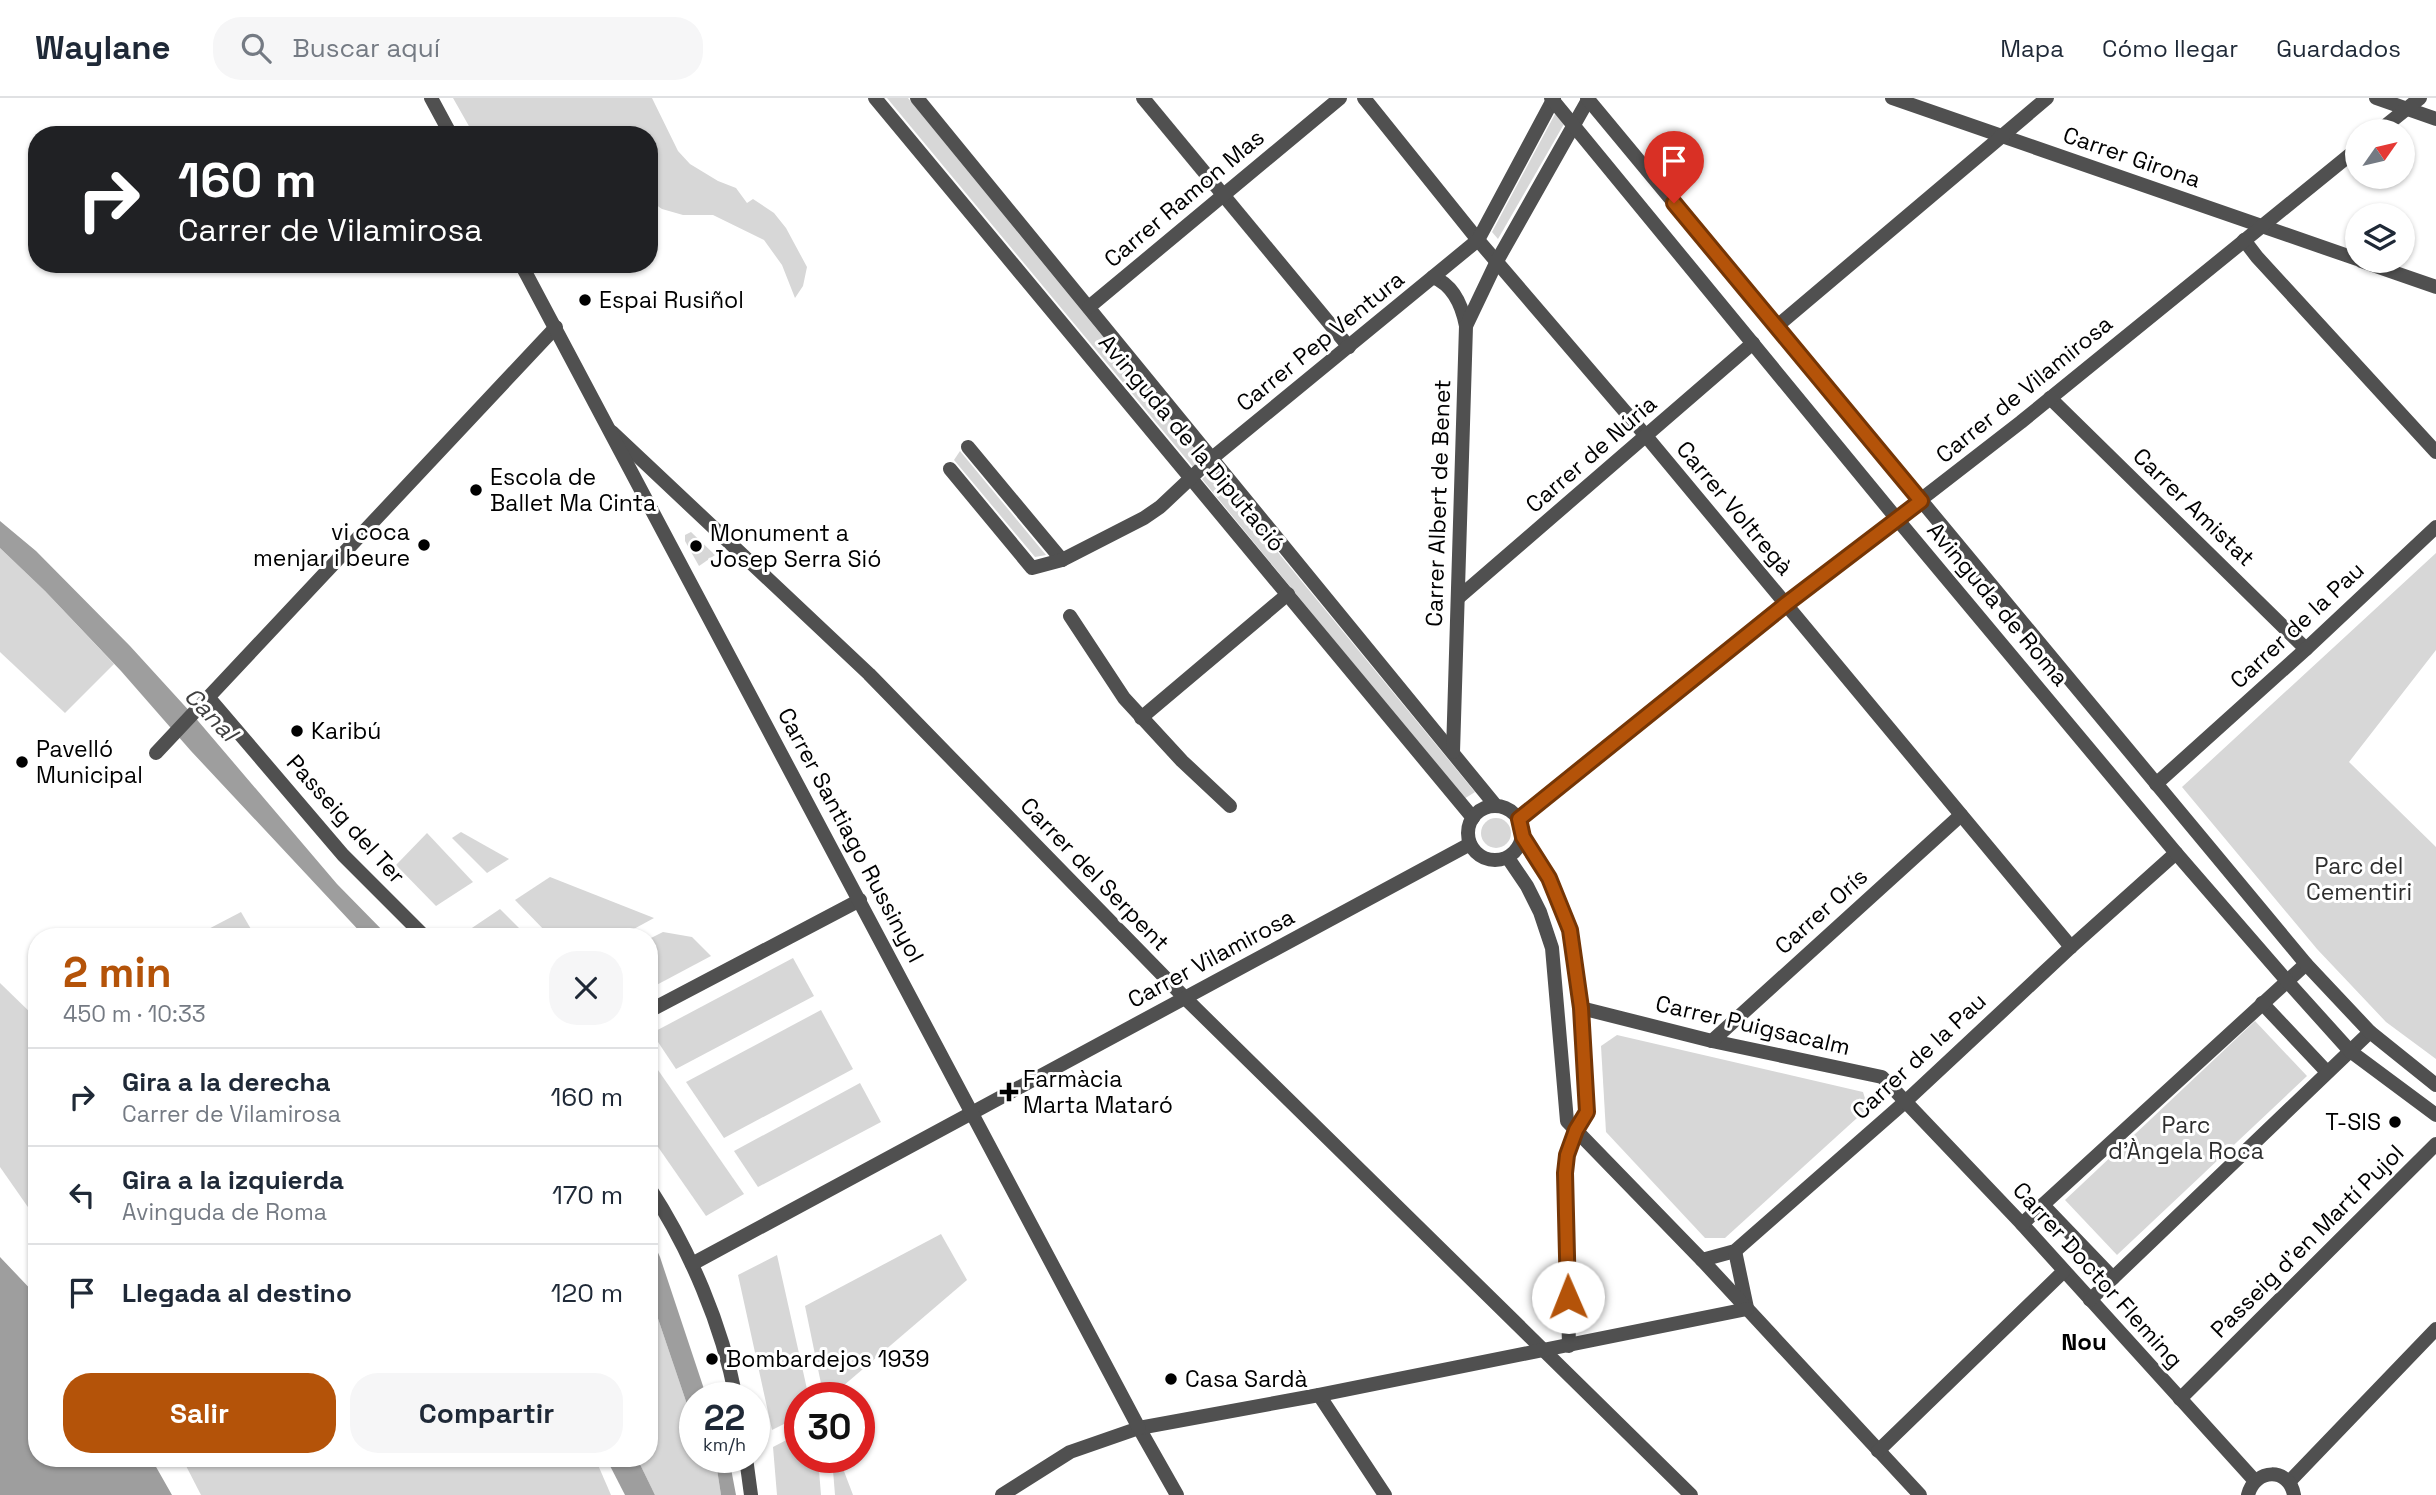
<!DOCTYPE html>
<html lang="es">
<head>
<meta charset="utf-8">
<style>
	:root { --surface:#fff; --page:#f6f6f7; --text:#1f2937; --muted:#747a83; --line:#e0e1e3; --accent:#b45309 }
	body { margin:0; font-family:"Space Grotesk",sans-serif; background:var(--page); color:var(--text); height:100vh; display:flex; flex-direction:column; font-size:26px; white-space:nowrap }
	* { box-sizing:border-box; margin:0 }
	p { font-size:23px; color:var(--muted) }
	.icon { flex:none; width:38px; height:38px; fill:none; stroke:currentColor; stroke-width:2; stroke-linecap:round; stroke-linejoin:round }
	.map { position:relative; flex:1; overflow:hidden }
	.drawer { position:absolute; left:28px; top:830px; width:630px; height:539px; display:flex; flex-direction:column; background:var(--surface); border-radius:28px; box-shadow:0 2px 5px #0004 }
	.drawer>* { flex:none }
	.top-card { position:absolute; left:28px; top:28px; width:630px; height:147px; border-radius:28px; box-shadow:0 2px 5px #0004; background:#202124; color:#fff; overflow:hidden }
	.needle { width:46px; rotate:56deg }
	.fabs { position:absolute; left:2345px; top:21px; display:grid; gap:14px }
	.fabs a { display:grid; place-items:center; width:70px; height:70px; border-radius:50%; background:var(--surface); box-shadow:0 2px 5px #0004; font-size:35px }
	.speed { position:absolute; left:679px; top:1284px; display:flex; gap:14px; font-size:35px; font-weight:700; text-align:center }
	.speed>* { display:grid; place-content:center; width:91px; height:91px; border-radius:50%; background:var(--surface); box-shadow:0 2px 5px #0004; line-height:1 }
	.speed small { font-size:18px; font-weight:400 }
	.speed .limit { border:10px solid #d22; background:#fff; color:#111 }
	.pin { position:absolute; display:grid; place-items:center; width:60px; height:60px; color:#fff; margin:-72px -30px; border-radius:50% 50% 50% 0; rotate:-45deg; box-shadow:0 0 7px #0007 }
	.pin .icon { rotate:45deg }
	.me { position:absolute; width:77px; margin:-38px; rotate:359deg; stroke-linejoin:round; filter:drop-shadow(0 0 5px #0008) }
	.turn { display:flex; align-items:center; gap:24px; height:147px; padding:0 35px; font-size:32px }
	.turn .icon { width:91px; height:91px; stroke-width:2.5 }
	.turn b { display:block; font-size:49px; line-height:60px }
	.round { display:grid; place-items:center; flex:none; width:74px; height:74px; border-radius:28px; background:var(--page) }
	.summary { display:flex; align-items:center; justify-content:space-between; height:119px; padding:0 35px }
	h1 { font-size:42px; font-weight:700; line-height:52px; color:var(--accent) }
	.primary-button { display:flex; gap:14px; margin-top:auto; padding:14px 35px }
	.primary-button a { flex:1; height:80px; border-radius:28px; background:var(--accent); color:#fff; font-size:28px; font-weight:700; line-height:80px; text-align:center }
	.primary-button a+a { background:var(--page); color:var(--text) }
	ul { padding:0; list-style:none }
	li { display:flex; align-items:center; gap:21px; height:98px; padding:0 35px; border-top:2px solid var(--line) }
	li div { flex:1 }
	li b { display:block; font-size:26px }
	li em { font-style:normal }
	header { display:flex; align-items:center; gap:42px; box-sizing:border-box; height:98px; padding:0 35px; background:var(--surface); border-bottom:2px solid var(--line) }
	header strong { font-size:33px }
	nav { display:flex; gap:38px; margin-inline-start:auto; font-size:24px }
	.search { width:490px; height:63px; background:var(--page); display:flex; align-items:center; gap:18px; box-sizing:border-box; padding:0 24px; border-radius:28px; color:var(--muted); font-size:26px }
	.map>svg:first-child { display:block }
	.green { fill:#d7d7d7 }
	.water { fill:#9e9e9e }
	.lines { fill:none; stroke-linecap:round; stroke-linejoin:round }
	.minor { stroke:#505050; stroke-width:14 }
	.tertiary { stroke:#505050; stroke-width:14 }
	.route-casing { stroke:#753606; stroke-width:18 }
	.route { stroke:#b45309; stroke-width:12 }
	.poi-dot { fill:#000; stroke:#fff; stroke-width:2.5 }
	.labels { text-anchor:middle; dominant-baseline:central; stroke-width:6; stroke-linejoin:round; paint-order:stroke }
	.street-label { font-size:23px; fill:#000; stroke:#fff }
	.poi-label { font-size:23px; fill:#000; stroke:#fff; text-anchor:start }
	.park-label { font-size:23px; fill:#2e2e2e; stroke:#fff }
	.water-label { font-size:24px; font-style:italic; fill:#3f3f3f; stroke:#fff }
	.neighbourhood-label { font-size:24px; font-weight:bold; fill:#000; stroke:#fff }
</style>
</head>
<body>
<header>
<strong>Waylane</strong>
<div class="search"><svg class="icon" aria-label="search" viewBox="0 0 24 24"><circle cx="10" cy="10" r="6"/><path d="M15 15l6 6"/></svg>Buscar aquí</div>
<nav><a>Mapa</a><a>Cómo llegar</a><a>Guardados</a></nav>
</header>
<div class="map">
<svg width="2436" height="1397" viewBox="0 0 2436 1397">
	<rect width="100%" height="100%" fill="#fff"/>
	<g class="green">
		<path d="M453,0h199l26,53 12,13 28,17 18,7 11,15 6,-4 21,14 12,15 21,39 -4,19 -8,12 -13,-33 -18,-25 -51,-25h-30l-21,-6 -13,-9v-65h-175z"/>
		<path d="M887,0h21l295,361 -10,8z"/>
		<path d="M1555,16l9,10 -66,115 -6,-7z"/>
		<path d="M960,353l86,104 -11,2 -81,-97z"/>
		<path d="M1211,373l264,321 -11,7 -262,-320z"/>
		<path d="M691,434l24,23 -16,11 -14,-25v-6z"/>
		<path d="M0,450l45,43 69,73 -49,49 -65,-61z"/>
		<path d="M2436,455v97l-87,112 87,85v212l-50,-37 -69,-73 -135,-162z"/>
		<circle cx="1496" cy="735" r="15"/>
		<path d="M461,734l48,27 -22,14 -35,-35z"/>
		<path d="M427,735l46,49 -37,24 -40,-41z"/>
		<path d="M550,779l104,41 -33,18h-71l-35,-36z"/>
		<path d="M500,811l27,27h-61l-3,-2z"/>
		<path d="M241,814l14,24h-60z"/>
		<path d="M663,834l29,5 19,19 -62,33v-50z"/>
		<path d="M793,860l21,38 -138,73 -24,-36z"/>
		<path d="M0,885l37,36v201l-37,-53z"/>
		<path d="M821,912l32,59 -129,69 -38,-56z"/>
		<path d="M2255,923l52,55 -190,179 -52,-55z"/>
		<path d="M1617,937l246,57 5,16 -143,130h-20l-99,-106 -5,-86z"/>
		<path d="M649,959l95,137 -38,22 -57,-82z"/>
		<path d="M860,985l21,39 -123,65 -24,-36z"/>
		<path d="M941,1136l26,46 -138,118h-5l-19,-92z"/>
		<path d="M777,1157l32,143h-9v18l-28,14 -34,-155z"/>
		<path d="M649,1194l46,136v30h8v3l13,2 5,32h-66l-18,-37h12z"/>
		<path d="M800,1335v25h18l3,37h-44l-4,-48z"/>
		<path d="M182,1360h413l16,37h-410z"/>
		<path d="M832,1360h7l14,37h-18z"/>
	</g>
	<g class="water">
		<path d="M0,423l36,30 94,95 63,69 144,169 51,52h-24l-173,-185 -70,-80 -76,-80 -45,-43z"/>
		<path d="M649,1135l11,24 47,141h-12v30l-46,-136z"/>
		<path d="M0,1159l37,39v162h114l21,37h-172z"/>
		<path d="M606,1360h31l18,37h-30z"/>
		<path d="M703,1360h26l7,37h-15l-5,-32 -10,6z"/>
	</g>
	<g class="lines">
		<g class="minor">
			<path d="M875,0l598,720"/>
			<path d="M917,0l579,708"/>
			<path d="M1143,0l206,249"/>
			<path d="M1364,0l114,142 168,196 425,511"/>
			<path d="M1892,0l465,161"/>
			<path d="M2376,0l60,21"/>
			<path d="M2379,33l41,-33"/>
			<path d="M2244,142l13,17 179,195"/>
			<path d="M2361,163l75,26"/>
			<path d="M1433,179c20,8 29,28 33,49"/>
			<path d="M1089,209l251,-209"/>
			<path d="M1776,229l271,-229"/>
			<path d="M2050,300l256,251"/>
			<path d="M612,334l257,242 316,324 506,497"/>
			<path d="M968,349l94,113"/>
			<path d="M950,371l82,99 30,-8 82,-42 16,-11 51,-48 267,-219 76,-142"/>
			<path d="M1458,500l295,-255"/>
			<path d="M1070,518l54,82 58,63 48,45"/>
			<path d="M209,600l134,157 81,81"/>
			<path d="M1141,620l147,-124"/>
			<path d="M1453,654l13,-426 31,-65 91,-161"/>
			<path d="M156,655l400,-426"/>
			<path d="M2156,686l150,-135 130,-122"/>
			<circle cx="1495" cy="735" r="27"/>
			<path d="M1519,721l267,-215 235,-182 336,-273"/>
			<path d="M1523,739l26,41 21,52 11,78 6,104 -11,18 -9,25 -2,18 4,173"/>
			<path d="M1508,760l19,28 13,26 12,36 15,173 135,139 33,-9 171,-150 165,-154 105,-94"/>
			<path d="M2262,905l65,69"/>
			<path d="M1581,910l131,33 170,36 140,147 233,257"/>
			<path d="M649,913l211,-111"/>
			<path d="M1712,943l249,-226"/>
			<path d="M649,1089c41,63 73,138 87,211"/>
			<path d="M2043,1107l70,73"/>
			<path d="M2022,1126l284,-260"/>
			<path d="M1735,1153l12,57"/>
			<path d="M1702,1162l218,235"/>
			<path d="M692,1166l778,-420"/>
			<path d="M2090,1202l280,-268"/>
			<path d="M1319,1297l66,100"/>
			<path d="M2180,1301l256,-255"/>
			<path d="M1139,1330l38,67"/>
			<path d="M1878,1353l186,-180"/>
			<path d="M746,1360l5,37"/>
			<path d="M2289,1384l147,-153"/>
			<path d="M1002,1397l68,-43 69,-24 180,-33 428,-86"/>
			<path d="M2248,1397c7,-27 41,-28 46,0"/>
		</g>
		<g class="tertiary">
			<path d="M431,0l20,37"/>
			<path d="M1551,0l346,421 279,334 111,128 63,70 86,64"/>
			<path d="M1587,0l719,866 64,68 66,53"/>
			<path d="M521,166l618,1164"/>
		</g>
	</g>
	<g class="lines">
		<g class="route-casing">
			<path id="route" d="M1568,1199l-3,-124 2,-18 9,-25 11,-18 -6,-104 -11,-78 -21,-52 -26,-41 -4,-18 267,-215 135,-103 -247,-298"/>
		</g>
		<use href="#route" class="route"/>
	</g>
	<g class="poi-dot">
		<circle cx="585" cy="202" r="7"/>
		<circle cx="476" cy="392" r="7"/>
		<circle cx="424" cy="447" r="7"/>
		<circle cx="696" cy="448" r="7"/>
		<circle cx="297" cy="633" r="7"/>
		<circle cx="22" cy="664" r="7"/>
		<path d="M1005.5 983.5h7v7h7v7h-7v7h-7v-7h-7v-7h7z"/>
		<circle cx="2395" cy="1024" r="7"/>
		<circle cx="712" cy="1261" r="7"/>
		<circle cx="1171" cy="1281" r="7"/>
	</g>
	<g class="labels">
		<g class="street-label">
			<text transform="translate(2132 59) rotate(19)">Carrer Girona</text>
			<text transform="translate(1184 100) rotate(-40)">Carrer Ramon Mas</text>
			<text transform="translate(1320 243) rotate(-39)">Carrer Pep Ventura</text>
			<text transform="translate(2024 291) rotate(-39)">Carrer de Vilamirosa</text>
			<text transform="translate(1192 345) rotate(50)">Avinguda de la Diputació</text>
			<text transform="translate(1591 356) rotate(-41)">Carrer de Núria</text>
			<text transform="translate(1438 405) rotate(-88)">Carrer Albert de Benet</text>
			<text transform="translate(2194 409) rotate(44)">Carrer Amistat</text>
			<text transform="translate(1735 410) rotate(50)">Carrer Voltregà</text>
			<text transform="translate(1998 506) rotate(50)">Avinguda de Roma</text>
			<text transform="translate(2297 527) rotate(-43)">Carrer de la Pau</text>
			<text transform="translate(346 721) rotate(48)">Passeig del Ter</text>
			<text transform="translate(851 737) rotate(62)">Carrer Santiago Russinyol</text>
			<text transform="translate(1095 776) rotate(46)">Carrer del Serpent</text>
			<text transform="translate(1821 813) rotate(-42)">Carrer Orís</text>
			<text transform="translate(1211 860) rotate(-28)">Carrer Vilamirosa</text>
			<text transform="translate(1753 927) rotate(13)">Carrer Puigsacalm</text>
			<text transform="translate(1919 958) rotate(-43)">Carrer de la Pau</text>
			<text transform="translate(2307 1143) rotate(-45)">Passeig d'en Martí Pujol</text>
			<text transform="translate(2098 1177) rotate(48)">Carrer Doctor Fleming</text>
		</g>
		<g class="poi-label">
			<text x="599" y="202">Espai Rusiñol</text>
			<text x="490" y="379">Escola de<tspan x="490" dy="26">Ballet Ma Cinta</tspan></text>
			<text x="410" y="434" text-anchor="end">vi coca<tspan x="410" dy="26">menjar i beure</tspan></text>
			<text x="710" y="435">Monument a<tspan x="710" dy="26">Josep Serra Sió</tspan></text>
			<text x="311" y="633">Karibú</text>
			<text x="36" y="651">Pavelló<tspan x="36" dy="26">Municipal</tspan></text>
			<text x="1023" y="981">Farmàcia<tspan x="1023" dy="26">Marta Mataró</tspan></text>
			<text x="2381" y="1024" text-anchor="end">T-SIS</text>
			<text x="726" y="1261">Bombardejos 1939</text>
			<text x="1185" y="1281">Casa Sardà</text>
		</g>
		<g class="park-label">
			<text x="2359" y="768">Parc del<tspan x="2359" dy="26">Cementiri</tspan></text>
			<text x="2186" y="1027">Parc<tspan x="2186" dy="26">d'Àngela Roca</tspan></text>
		</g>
		<g class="water-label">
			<text transform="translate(211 616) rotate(46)">Canal</text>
		</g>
		<g class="neighbourhood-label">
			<text x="2084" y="1243">Nou</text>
		</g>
	</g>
</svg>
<div class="fabs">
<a><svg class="needle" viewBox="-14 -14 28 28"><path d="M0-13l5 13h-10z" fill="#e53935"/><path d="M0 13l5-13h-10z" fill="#747a83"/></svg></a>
<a><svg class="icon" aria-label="layers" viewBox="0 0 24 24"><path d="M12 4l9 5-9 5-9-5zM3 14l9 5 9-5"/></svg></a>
</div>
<div class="speed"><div>22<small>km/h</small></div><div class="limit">30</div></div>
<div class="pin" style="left:1674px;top:105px;background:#d93025"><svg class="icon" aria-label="arrive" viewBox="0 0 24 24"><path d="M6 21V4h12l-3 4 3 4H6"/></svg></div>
<svg class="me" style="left:1568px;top:1199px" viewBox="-20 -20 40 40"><circle r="19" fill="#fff"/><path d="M0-13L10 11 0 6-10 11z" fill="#b45309"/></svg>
<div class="top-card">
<div class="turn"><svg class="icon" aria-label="right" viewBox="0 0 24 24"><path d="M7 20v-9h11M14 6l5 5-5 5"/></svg><div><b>160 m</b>Carrer de Vilamirosa</div></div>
</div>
<section class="drawer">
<div class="summary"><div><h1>2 min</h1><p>450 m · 10:33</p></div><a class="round"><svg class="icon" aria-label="close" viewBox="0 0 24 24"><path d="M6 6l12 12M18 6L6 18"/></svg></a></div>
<ul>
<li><svg class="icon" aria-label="right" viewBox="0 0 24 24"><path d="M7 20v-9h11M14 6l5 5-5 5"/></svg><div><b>Gira a la derecha</b><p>Carrer de Vilamirosa</p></div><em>160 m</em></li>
<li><svg class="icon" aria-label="left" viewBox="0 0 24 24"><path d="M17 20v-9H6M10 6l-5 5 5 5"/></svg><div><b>Gira a la izquierda</b><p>Avinguda de Roma</p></div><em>170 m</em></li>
<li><svg class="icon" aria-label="arrive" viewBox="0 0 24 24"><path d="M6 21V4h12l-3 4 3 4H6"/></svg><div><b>Llegada al destino</b></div><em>120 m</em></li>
</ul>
<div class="primary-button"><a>Salir</a><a>Compartir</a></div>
</section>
</div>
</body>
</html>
